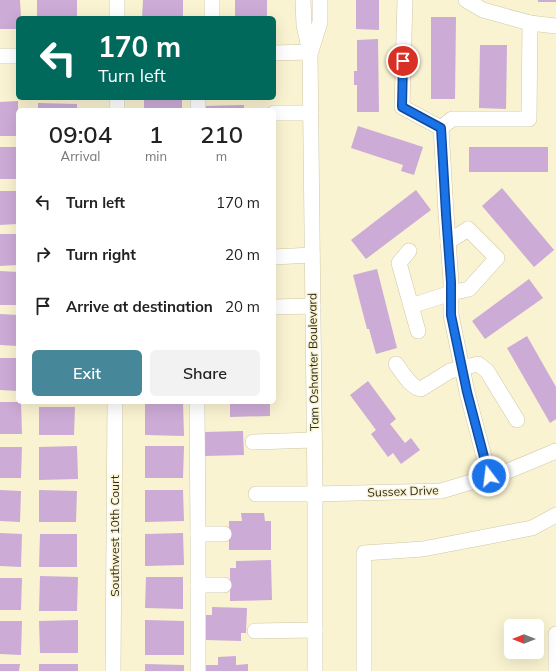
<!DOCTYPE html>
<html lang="en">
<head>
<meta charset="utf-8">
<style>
	:root { --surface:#fff; --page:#f2f2f2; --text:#222; --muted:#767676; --accent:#46889a }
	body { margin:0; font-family:Mulish,sans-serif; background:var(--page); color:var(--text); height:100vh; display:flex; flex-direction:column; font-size:15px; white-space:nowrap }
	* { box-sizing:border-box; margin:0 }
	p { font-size:13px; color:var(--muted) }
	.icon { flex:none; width:22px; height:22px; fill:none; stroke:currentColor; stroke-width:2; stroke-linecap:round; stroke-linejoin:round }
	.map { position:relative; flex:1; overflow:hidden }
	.drawer { position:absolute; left:16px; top:108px; width:260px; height:296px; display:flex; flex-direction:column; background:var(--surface); border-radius:6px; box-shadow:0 4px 16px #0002 }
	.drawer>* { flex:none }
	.banner { position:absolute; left:16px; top:16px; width:260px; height:84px; border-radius:6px; box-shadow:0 4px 16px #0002; background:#00695c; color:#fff; overflow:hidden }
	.needle { width:26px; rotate:270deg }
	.buttons { position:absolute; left:504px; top:619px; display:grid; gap:8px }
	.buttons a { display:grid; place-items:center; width:40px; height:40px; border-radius:6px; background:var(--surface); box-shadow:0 4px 16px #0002; font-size:20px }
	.pin { position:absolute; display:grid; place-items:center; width:34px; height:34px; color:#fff; margin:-17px; border:2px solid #fff; border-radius:50%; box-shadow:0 1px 4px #0007 }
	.me { position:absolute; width:44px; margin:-22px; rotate:345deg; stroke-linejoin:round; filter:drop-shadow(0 0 3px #0008) }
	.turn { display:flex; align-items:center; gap:14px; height:84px; padding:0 16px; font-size:18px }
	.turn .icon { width:52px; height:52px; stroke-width:2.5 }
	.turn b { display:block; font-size:28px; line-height:34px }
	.eta { display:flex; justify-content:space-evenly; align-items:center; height:68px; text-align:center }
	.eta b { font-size:24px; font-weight:600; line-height:28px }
	.primary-button { display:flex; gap:8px; margin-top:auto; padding:8px 16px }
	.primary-button a { flex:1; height:46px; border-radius:6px; background:var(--accent); color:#fff; font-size:16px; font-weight:600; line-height:46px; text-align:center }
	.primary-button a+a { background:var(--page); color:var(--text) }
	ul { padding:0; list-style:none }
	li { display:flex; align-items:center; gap:12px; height:52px; padding:0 16px }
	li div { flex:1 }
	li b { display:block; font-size:15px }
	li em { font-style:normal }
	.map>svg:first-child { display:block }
	.building { fill:#ccabd6 }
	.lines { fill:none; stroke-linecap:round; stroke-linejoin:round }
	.minor-casing { stroke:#cec8a7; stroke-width:16 }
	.minor { stroke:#fff; stroke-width:15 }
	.route-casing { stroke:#114b97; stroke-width:10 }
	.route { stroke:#1a73e8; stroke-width:7 }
	.labels { text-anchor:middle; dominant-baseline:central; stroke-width:3; stroke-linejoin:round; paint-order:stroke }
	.street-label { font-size:12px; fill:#2d2a1e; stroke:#f9f3d1 }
</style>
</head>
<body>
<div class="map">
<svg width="556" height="671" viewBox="0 0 556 671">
	<rect width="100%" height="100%" fill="#f9f3d1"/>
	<g class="building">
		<path d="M0,0h20l1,18h-3v11h-18z"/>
		<rect x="37" y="0" width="40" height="18"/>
		<path d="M143,0h40v18h-41z"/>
		<rect x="235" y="0" width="32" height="18"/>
		<path d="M356,0h23v30l-23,-1z"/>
		<rect x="538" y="0" width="18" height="2"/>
		<path d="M431,17h25l-1,82h-24z"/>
		<path d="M378,39l1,73h-22v-27h-3v-14h3v-31z"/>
		<path d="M480,45h27l-1,64 -27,-1z"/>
		<rect x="144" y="98" width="38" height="12"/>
		<path d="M18,101v35h-18v-34z"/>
		<path d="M38,103l39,1v6h-39z"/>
		<path d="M244,105v5h-40l-1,-4z"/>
		<path d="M358,126l65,21 -9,28 -13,-4 2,-6 -52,-17z"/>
		<rect x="0" y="147" width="18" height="32"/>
		<rect x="469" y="147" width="79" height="25"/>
		<path d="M502,188l52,62 -20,17 -52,-61z"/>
		<path d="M416,190l15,20 -65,49 -15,-19z"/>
		<path d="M0,191h18v33l-18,1z"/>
		<path d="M0,234h18v31l-18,1z"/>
		<path d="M377,269l20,79 -21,6 -7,-25h-2l-14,-54z"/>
		<path d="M0,271l18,1v33h-18z"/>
		<path d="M529,279l14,19 -58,41 -13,-18z"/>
		<path d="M0,314l18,1v31l-18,-1z"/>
		<path d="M527,336l29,51v32l-6,4 -43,-75z"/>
		<path d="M0,358h18v33l-18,-1z"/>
		<path d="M368,381l28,38 -6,5 15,19 6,-5 9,12 -19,14 -8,-11 -5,4 -17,-23 5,-4 -26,-35z"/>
		<path d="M0,402h21l1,32h-22z"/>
		<path d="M145,402h38l1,34 -39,-1z"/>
		<path d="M230,402h40v14l-40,1z"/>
		<path d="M39,407h36l-1,28h-35z"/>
		<path d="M243,431l1,24 -40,1v-24z"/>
		<path d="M77,446l1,33 -39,1v-33z"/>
		<path d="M145,446h39l-1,32h-38z"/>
		<path d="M0,447h22l-1,31h-21z"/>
		<path d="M0,490l21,1 -1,31 -20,-1z"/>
		<path d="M39,490l38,1 -1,31h-37z"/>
		<path d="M145,490h38l1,31 -39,1z"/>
		<path d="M241,513h23l1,8h6v29h-42v-29h13z"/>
		<path d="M0,533l22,1 -1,33 -21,-1z"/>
		<path d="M183,533l1,32 -39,1v-32z"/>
		<path d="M40,534h37v33h-38z"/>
		<path d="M271,560l1,40 -42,1v-33h6v-7z"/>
		<path d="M40,576l38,1 -1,34h-38z"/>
		<path d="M146,577h37v32l-38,-1z"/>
		<path d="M0,578h22l-1,32h-21z"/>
		<path d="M212,607l35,1 -1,25h-5v8l-36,-1 1,-25h6z"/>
		<path d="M78,620v33h-38l-1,-32z"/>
		<path d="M145,620l39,1v34h-39z"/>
		<path d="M0,621h22l-1,34 -21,-1z"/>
		<path d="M236,656v9l12,-1v7h-43v-6h13v-8z"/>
		<path d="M0,664h20l-1,7h-19z"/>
		<rect x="39" y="664" width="39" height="7"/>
		<path d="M145,664l39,1v6h-39z"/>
	</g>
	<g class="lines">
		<g class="minor-casing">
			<g id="minor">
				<path d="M117,0v18"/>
				<path d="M212,0v18"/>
				<path d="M303,0l1,25 6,27 5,442v177"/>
				<path d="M405,0l-3,107 39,21 5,85 5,69v33l16,77 22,84"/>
				<path d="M466,0l17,10 47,13 26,3"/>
				<path d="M311,51l9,-29v-22"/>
				<path d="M274,53l36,-1"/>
				<path d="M0,56h18"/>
				<path d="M198,98v12"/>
				<path d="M117,110v-12"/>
				<path d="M274,113h37"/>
				<path d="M441,128l11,-9h77l1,-96"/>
				<path d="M409,251l-10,12 19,68"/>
				<path d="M274,257l38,-2"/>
				<path d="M411,306l40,-13 18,-4 28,-31 -29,-29 -20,13"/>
				<path d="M274,307l39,-1"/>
				<path d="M396,364c6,8 15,24 25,25l29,-18 28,-7 9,7 30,49"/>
				<path d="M197,402l1,132"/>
				<path d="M253,442l61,-2"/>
				<path d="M256,494h59l126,-3 67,-20 48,-20"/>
				<path d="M198,585v-51h26"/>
				<path d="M255,631l60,-1"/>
				<path d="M113,671l2,-269"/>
				<path d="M198,671v-86h26"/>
				<path d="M364,671v-118l59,-4 109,-21 24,-13"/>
				<path d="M556,671v-37"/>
			</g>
		</g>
		<use href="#minor" class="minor"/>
	</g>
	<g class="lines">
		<g class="route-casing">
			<path id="route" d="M403,61l-1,46 39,21 5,86 5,68v33l16,77 22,84"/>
		</g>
		<use href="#route" class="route"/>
	</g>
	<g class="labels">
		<g class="street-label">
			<text transform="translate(313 362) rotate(-91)">Tam Oshanter Boulevard</text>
			<text transform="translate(403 491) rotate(-2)">Sussex Drive</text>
			<text transform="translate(114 536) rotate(-90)">Southwest 10th Court</text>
		</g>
	</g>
</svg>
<div class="buttons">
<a><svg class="needle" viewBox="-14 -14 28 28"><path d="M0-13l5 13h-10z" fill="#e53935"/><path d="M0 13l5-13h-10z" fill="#767676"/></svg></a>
</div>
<div class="pin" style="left:403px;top:61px;background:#d93025"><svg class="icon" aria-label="arrive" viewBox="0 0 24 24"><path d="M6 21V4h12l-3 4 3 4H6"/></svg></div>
<svg class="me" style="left:489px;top:476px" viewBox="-20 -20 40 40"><circle r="17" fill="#1a73e8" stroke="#fff" stroke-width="3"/><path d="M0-11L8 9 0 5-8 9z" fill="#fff"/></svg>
<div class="banner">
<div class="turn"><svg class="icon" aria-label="left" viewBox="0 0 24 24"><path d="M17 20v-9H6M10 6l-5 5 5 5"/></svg><div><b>170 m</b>Turn left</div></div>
</div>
<section class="drawer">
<div class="eta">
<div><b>09:04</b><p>Arrival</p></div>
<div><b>1</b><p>min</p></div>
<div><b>210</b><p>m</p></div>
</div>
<ul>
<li><svg class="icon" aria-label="left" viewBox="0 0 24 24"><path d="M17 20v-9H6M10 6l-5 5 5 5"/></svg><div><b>Turn left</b></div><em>170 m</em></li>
<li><svg class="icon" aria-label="right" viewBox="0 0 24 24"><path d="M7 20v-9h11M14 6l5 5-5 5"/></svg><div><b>Turn right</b></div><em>20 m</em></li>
<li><svg class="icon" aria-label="arrive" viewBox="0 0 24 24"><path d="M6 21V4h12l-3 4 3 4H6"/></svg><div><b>Arrive at destination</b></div><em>20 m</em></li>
</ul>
<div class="primary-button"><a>Exit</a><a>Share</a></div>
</section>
</div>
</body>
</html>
